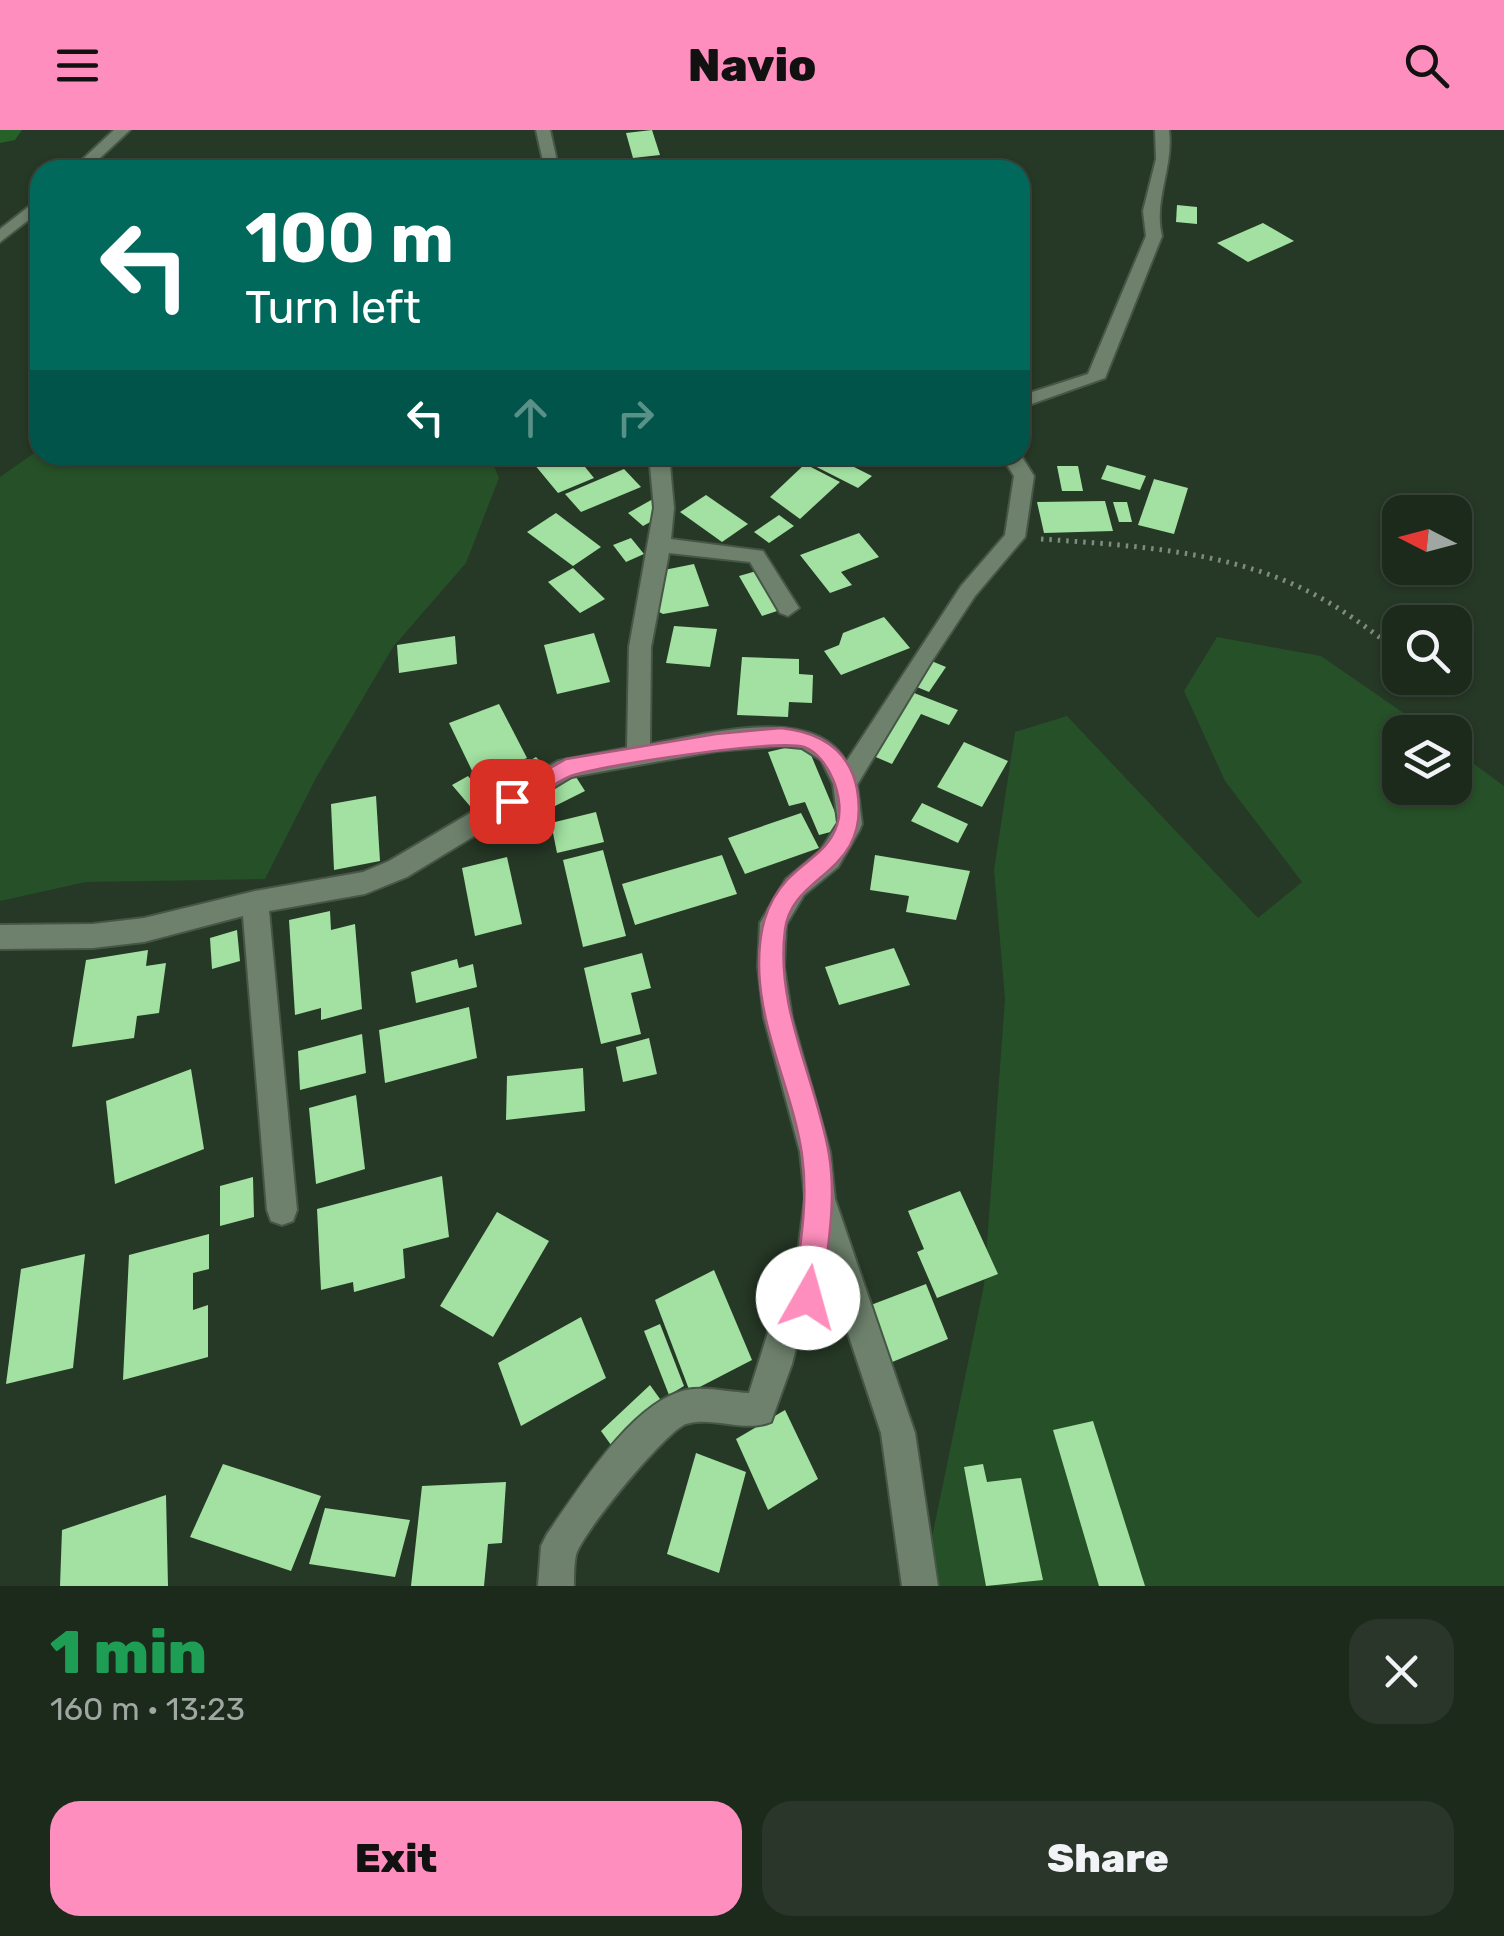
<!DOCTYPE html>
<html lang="en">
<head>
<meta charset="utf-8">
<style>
	:root { --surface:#1c2a1c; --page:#293629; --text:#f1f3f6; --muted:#a0a7a3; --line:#3a463b; --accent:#fe8ebd }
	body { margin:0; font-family:Rubik,sans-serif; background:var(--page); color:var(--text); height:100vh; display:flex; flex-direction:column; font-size:38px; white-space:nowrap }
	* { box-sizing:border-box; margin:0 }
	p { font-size:32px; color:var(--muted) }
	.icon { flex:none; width:55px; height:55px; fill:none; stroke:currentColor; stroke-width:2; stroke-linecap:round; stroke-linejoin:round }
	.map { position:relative; height:1456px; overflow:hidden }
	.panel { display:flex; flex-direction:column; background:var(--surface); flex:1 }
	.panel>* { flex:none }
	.guide { position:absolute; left:30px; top:30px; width:1000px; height:305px; border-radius:30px; box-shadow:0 2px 8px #0004,0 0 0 2px var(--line); background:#00695c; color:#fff; overflow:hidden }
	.needle { width:65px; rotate:276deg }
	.controls { position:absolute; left:1382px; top:365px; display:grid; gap:20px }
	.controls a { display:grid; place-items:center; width:90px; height:90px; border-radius:20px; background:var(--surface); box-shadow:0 2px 8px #0004,0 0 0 2px var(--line); font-size:50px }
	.pin { position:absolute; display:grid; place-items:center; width:85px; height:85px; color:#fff; margin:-42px; border-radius:20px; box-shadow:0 5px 15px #0006 }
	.me { position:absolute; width:110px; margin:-55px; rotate:7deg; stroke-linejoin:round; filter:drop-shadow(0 0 8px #0008) }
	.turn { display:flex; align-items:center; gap:35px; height:210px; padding:0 50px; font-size:45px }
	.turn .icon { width:130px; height:130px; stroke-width:2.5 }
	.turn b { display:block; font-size:70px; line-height:85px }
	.lanes { display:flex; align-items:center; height:95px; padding:0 50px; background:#0003; justify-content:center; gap:50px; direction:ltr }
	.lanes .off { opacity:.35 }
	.round { display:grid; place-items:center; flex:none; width:105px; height:105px; border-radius:30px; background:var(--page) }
	.head { display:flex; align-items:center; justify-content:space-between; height:170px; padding:0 50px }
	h1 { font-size:60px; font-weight:800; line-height:75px; color:#1e9e55 }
	.action { display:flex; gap:20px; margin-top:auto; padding:20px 50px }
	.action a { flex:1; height:115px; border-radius:30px; background:var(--accent); color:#111; font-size:40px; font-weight:800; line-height:115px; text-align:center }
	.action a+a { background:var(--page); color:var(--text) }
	header { display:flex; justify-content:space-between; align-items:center; height:130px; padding:0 50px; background:var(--accent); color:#111; font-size:45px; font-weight:800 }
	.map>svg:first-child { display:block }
	.green { fill:#265027 }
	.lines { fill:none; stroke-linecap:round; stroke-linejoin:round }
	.river { fill:#266128; fill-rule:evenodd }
	.building { fill:#a2e1a1 }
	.minor-casing { stroke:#475647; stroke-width:4 }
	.path { stroke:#7e8d7e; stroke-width:5; stroke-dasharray:2.5 6; stroke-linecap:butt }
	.minor { fill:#6d816c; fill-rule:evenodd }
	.route { fill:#fe8ebd; stroke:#a55c7b; stroke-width:2.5 }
</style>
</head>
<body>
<header><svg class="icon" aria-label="menu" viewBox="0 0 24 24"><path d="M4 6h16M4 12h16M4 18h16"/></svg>Navio<svg class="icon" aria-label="search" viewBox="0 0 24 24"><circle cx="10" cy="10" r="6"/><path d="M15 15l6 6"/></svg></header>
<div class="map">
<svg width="1504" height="1456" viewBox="0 0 1504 1456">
	<rect width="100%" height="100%" fill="#263826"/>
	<g class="green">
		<path d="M40,319v6h449l10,23 -33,85 -73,84 -77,131 -51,101 -179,3 -86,19v-424z"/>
		<path d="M1217,507l104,19 110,76h-31v56h55v-38l49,36v800h-590l17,-44 53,-257 21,-286 -11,-129 21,-138 52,-16 191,202 44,-36 -77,-101 -41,-90z"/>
	</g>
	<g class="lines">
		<path class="river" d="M0,0h22l-7,10 -15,3z"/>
	</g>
	<g class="building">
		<path d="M652,0l8,25 -27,3 -7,-25z"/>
		<path d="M651,29l4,11h-34l-7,-8z"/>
		<path d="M1177,75l20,2v17l-21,-2z"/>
		<path d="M1263,93l31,18 -46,21 -31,-19z"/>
		<path d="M556,325h35l3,3 -13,4 13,16 -36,15 -24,-29z"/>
		<path d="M793,325h37l42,21 -14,12z"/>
		<path d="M805,334l35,18 -40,37 -30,-22z"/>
		<path d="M1107,335l39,11 -6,14 -39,-11z"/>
		<path d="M1057,336h21l5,25h-21z"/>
		<path d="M624,339l17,18 -60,25 -16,-18z"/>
		<path d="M1154,349l34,9 -14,46 -36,-9z"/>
		<path d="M706,365l42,29 -26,18 -42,-30z"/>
		<path d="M653,369l1,21 -11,6 -15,-13z"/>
		<path d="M1105,371l8,30 -69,2 -7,-31z"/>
		<path d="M1113,372h14l5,20h-13z"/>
		<path d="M556,383l45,34 -28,19 -46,-34z"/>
		<path d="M779,385l15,11 -25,17 -15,-11z"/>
		<path d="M859,403l20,24 -38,15 11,13 -22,8 -30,-38z"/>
		<path d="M631,408l13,16 -18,8 -13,-17z"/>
		<path d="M694,434l15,42 -46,8 -9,-5 10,-39z"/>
		<path d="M573,438l32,31 -25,14 -32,-31z"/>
		<path d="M760,440l23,39 -21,7 -23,-40z"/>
		<path d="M884,487l26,31 -69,27 -17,-24 15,-6 4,-12z"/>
		<path d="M674,496l43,3 -7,38 -44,-4z"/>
		<path d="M594,503l16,49 -53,12 -13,-49z"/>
		<path d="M455,506l2,28 -58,9 -2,-28z"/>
		<path d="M742,527l57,2v15l14,1 -1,28 -23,-1 -1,15 -51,-2z"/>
		<path d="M929,530l17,7 -17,25 -17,-7z"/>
		<path d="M909,561l49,19 -9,15 -28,-11 -29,50 -21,-9z"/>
		<path d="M499,574l28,54 -51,21 -27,-56z"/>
		<path d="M964,612l44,19 -26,46 -45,-20z"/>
		<path d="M806,613l36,86 -23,6 -14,-33 -16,4 -21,-54z"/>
		<path d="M536,627l11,12 -72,43 -23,-27 16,-9 12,14z"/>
		<path d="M576,647l9,14 -36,18 -10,-15z"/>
		<path d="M376,666l4,65 -46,9 -3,-66z"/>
		<path d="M922,673l46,21 -10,19 -47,-22z"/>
		<path d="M596,682l8,30 -47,11 -6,-30z"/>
		<path d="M801,683l18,35 -74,26 -17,-36z"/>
		<path d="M603,720l23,86 -43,11 -20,-87z"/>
		<path d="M722,725l15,39 -102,31 -13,-41z"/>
		<path d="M875,725l95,16 -14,49 -50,-8 3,-16 -39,-6z"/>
		<path d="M507,727l15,67 -47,12 -13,-68z"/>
		<path d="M330,781l1,19 24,-6 7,85 -41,11v-12l-26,7 -6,-95z"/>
		<path d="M237,800l3,31 -28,8 -2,-31z"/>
		<path d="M894,818l16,37 -71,20 -14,-38z"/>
		<path d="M148,820l-2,16 20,-3 -7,50 -22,3 -3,22 -62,9 14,-87z"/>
		<path d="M642,823l9,35 -20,5 10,41 -40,10 -17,-76z"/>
		<path d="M457,829l2,9 14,-4 4,23 -61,16 -5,-31z"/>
		<path d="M469,877l8,51 -92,25 -6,-53z"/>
		<path d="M362,904l4,39 -66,17 -2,-39z"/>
		<path d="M649,908l8,36 -34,8 -7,-35z"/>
		<path d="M583,938l2,43 -79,9 1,-44z"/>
		<path d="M191,939l13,80 -89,35 -9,-83z"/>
		<path d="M356,965l9,74 -49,15 -7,-76z"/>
		<path d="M442,1046l7,61 -46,12 2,29 -51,14 -1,-10 -32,8 -4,-81z"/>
		<path d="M253,1047l1,40 -34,9v-40z"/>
		<path d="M960,1061l38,83 -61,24 -20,-46 7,-3 -16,-38z"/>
		<path d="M497,1082l52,29 -56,96 -53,-31z"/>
		<path d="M209,1104v35l-16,4v37l15,-5v52l-85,23 6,-125z"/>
		<path d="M85,1124l-12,114 -67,16 15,-115z"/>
		<path d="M714,1140l38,90 -62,32 -35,-92z"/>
		<path d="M926,1154l22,55 -63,26 -22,-57z"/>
		<path d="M581,1187l25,61 -85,48 -23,-63z"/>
		<path d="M660,1194l24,62 -15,9 -25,-64z"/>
		<path d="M650,1255l15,21 -49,46 -15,-21z"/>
		<path d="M785,1280l33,69 -50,31 -32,-71z"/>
		<path d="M1093,1291l52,165h-46l-46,-156z"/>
		<path d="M696,1323l50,19 -27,101 -52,-19z"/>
		<path d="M223,1334l98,32 -30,75 -101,-34z"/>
		<path d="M983,1334l4,18 34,-4 22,102 -57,6 -22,-119z"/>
		<path d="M506,1352l-4,61 -14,1 -4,42h-73l11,-100z"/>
		<path d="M166,1365l2,91h-108l2,-56z"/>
		<path d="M325,1378l85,12 -15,57 -86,-13z"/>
	</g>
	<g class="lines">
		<g class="minor-casing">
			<g id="minor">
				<path d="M114,0h16l-43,40h-16z"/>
				<path d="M536,0h14l9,40h-14z"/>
				<path d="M1155,0h14c5,37 -16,70 -7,106l-57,142 -85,30v-12l68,-22 58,-138 -3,-25 13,-52z"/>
				<path d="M40,68v13l-40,31v-13z"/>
				<path d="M1020,324l14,22 -9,61 -50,59 -45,68 -73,121 5,39 -3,7 -21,36 -34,28 -18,30 -2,42 8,51 38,134 5,47 80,234 23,153h-36l-21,-153 -54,-163 -3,28 -5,11 -18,18 -9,37 -21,58c-27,11 -58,-6 -85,2 -19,6 -105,110 -110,131 -2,9 -2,21 -2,31h-36l3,-40 6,-12c31,-44 85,-132 139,-144 19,-4 44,2 63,3l27,-86 17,-17 12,-92 -5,-46 -36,-134 -6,-51 2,-44 26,-44 34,-28 18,-28 -5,-39 -12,-24 -19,-12 -21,-2 -64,5 -146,26 -164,100 -42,17 -96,17 28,299 -4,11 -11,4 -11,-4 -4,-11 -24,-294 -99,26 -51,6 -93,1v-24l93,-1 51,-6 111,-27 108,-19 26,-11 169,-100 69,-13 2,-101 25,-139 -5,-53h20l5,53 -3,31 92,12 36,57 -11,8 -8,-3 -30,-51 -81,-9 -18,94 -1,97c54,-9 165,-41 196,18l115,-176 44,-51 9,-59 -13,-21z"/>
			</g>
		</g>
		<path class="path" d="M1041,409c85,6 178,11 256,47 38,17 71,42 103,67"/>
		<use href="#minor" class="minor"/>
	</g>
	<path class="route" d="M781,598c38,4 68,20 76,61 15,86 -65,83 -72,141 -10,78 31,149 44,224 8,48 -2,96 -7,144l-4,11 -10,4 -11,-4 -4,-11c6,-47 16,-94 9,-143 -9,-64 -43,-125 -43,-191 0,-32 6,-60 28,-84 17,-19 42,-29 50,-55 9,-25 -8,-69 -33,-78 -25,-8 -205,18 -233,29 -21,8 -37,26 -59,34l-11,-9 3,-7 62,-35 150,-25z"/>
</svg>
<div class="controls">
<a><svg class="needle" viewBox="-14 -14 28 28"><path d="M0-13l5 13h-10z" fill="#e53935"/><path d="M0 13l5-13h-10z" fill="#a0a7a3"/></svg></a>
<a><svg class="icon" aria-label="search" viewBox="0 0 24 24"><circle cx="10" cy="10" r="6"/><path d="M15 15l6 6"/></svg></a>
<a><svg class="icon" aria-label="layers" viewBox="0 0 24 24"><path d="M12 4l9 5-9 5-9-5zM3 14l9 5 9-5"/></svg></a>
</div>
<div class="pin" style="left:512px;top:671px;background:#d93025"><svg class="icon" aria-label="arrive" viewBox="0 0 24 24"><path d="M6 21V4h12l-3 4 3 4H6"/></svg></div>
<svg class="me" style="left:808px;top:1168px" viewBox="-20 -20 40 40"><circle r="19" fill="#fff"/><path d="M0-13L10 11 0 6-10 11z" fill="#fe8ebd"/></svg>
<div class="guide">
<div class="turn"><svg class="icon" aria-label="left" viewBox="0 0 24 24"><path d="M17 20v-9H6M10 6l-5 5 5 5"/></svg><div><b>100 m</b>Turn left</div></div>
<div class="lanes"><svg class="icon" aria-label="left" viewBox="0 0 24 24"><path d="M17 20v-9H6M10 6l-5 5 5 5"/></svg><svg class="icon off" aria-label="ahead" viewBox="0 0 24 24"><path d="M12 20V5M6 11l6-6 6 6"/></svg><svg class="icon off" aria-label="right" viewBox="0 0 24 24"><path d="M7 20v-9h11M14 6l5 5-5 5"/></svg></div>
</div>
</div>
<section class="panel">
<div class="head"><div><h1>1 min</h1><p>160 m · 13:23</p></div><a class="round"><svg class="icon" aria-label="close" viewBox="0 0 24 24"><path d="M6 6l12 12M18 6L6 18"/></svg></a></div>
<div class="action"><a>Exit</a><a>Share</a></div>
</section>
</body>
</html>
